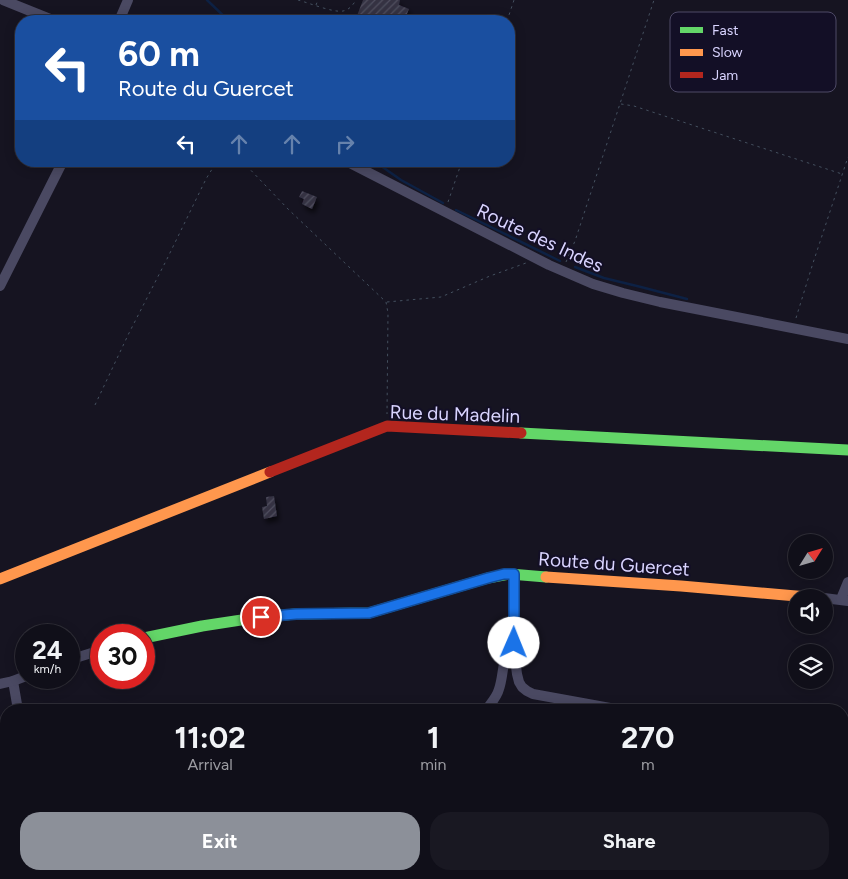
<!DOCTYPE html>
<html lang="en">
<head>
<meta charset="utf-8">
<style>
	:root { --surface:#100f19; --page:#191822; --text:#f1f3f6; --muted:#9c9ca2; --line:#302f38; --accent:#8c9099 }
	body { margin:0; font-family:Figtree,sans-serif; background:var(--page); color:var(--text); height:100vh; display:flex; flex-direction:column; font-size:19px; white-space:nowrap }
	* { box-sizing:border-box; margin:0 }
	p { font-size:16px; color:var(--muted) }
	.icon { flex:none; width:28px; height:28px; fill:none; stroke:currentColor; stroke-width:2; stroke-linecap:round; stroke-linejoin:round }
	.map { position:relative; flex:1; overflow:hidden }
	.details { position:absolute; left:0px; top:704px; width:849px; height:176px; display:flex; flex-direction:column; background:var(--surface); border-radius:20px 20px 0 0; box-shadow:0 2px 12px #0003,0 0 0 1px var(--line) }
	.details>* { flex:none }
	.guide { position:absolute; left:15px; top:15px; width:500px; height:152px; border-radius:20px; box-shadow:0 2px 12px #0003,0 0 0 1px var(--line); background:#1a4fa0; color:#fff; overflow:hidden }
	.needle { width:32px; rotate:53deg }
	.buttons { position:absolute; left:788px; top:534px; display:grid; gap:10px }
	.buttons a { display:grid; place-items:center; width:45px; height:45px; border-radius:50%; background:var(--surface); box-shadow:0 2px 12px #0003,0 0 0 1px var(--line); font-size:25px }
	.speed { position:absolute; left:15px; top:624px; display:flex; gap:10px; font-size:25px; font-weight:700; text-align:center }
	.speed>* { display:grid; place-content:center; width:65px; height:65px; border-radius:50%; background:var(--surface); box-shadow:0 2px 12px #0003,0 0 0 1px var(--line); line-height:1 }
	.speed small { font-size:12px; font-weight:400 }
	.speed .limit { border:8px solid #d22; background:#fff; color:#111 }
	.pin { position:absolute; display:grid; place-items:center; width:42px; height:42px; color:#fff; margin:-21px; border:2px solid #fff; border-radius:50%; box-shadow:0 1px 5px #0007 }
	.me { position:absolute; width:55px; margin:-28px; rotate:1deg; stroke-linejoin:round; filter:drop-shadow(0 0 4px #0008) }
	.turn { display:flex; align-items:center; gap:18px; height:105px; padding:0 20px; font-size:22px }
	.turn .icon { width:65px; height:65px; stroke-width:2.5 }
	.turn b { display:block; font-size:35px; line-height:42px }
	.lanes { display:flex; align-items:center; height:48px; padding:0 20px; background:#0003; justify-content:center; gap:25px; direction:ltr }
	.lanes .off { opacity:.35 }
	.eta { display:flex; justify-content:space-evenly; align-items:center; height:85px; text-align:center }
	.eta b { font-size:30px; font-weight:700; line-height:35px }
	.cta { display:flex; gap:10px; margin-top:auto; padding:10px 20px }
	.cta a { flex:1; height:58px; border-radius:20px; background:var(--accent); color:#fff; font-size:20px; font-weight:700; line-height:58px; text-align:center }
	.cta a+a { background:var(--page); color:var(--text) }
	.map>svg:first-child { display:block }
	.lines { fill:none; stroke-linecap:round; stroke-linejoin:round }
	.stream { stroke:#0d2144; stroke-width:2.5 }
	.building { fill:url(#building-hatch); filter:url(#shadow) }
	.path { stroke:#44505f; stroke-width:1; stroke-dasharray:2.5 4; stroke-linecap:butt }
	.street { stroke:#4a4962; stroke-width:10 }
	.fast { stroke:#63d668; stroke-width:11 }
	.slow { stroke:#ff974d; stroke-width:11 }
	.jam { stroke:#b3261e; stroke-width:11 }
	.route-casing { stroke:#114b97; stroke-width:12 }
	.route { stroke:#1a73e8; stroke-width:9 }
	.labels { text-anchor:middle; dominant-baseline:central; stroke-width:4; stroke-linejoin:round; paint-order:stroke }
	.street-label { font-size:19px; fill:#d9d4ff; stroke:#130f26 }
	.key { fill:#130f26; stroke:#4e4a67; stroke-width:1 }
	.key-label { font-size:14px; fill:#d9d4ff }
</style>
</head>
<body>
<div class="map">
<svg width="848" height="879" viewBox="0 0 848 879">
	<defs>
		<pattern id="building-hatch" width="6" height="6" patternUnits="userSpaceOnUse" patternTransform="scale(1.25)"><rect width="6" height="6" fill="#343243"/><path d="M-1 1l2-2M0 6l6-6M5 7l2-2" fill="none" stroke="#514f5f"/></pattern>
		<filter id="shadow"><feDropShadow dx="2.5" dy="4.5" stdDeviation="2.5" flood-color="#0009"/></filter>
	</defs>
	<rect width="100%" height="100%" fill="#161421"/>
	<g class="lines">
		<g class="stream">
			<path d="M207,0l22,21"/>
			<path d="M374,161l27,19 42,23"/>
			<path d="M456,210l104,51"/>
			<path d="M575,267l29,11 37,9 46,12"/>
			<path d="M526,874l1,5"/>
		</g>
	</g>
	<g class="building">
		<path d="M363,0h37l-1,5 10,4 -5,12h-49z"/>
		<path d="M320,14l18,6v1h-21z"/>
		<path d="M302,191l15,6 -5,12 -10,-5 2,-5 -5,-2z"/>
		<path d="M274,496l3,20 -13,3 -2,-12 5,-1 -1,-9z"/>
	</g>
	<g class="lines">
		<g class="path">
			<path d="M298,0c11,3 36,13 45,11 6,-1 10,-6 13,-11"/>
			<path d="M316,5l2,-5"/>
			<path d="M507,21l7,-21"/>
			<path d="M621,104l13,2 208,68"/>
			<path d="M242,161l47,49 97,92 2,11 -1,101"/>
			<path d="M448,202l14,-41"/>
			<path d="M566,262l9,-21 79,-241"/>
			<path d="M387,302l54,-5 49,-21 36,-13"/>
			<path d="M796,318l17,-55 35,-106"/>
			<path d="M95,405l34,-72 38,-74 39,-80 11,-18"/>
			<path d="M0,758l6,1"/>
			<path d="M0,821l6,2"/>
			<path d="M103,874l8,5"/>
		</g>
		<g class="street">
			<path d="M3,0l52,21"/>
			<path d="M119,21l9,-21"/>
			<path d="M346,161l203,104 44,19 30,9 37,9 188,37"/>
			<path d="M0,286l63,-125"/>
			<path d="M514,574l1,85 2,15 2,8 3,5 5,4 6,3 88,16"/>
			<path d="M824,598l24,3"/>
			<path d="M841,599l7,-17"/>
			<path d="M69,660l32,-10"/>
			<path d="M13,681l5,29"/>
			<path d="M0,684l13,-3 13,-5"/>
			<path d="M486,710c5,-7 11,-13 13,-21 5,-13 3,-38 15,-46"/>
			<path d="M842,750l6,2"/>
			<path d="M121,874l3,1 8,-1"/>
			<path d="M830,874l16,5"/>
			<path d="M458,879l1,-5"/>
		</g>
		<g class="fast">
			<path d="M521,433l327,17"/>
			<path d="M144,638l58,-12 59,-9 35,-3 73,-1 119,-35 22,-4 36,3"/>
		</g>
		<g class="slow">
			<path d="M546,577l135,9 138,12"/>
			<path d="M0,579l270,-107"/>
		</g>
		<path class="jam" d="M270,472l117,-46 134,7"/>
	</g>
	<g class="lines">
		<g class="route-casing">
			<path id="route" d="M261,617l35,-3 73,-1 119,-35 16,-4h10v69"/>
		</g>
		<use href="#route" class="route"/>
	</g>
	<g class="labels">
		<g class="street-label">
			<text transform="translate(540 238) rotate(25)">Route des Indes</text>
			<text transform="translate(455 414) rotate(2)">Rue du Madelin</text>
			<text transform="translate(614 564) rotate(4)">Route du Guercet</text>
		</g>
	</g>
	<rect x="670" y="12" width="166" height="80" rx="8" class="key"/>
	<rect x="680" y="27" width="23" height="6" fill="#63d668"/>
	<rect x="680" y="49" width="23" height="7" fill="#ff974d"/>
	<rect x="680" y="72" width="23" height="6" fill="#b3261e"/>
	<g class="key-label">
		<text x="712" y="35">Fast</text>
		<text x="712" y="57">Slow</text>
		<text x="712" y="80">Jam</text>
	</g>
</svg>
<div class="buttons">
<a><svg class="needle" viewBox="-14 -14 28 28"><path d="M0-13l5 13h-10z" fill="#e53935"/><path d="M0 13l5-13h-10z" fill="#9c9ca2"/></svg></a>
<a><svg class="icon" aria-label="sound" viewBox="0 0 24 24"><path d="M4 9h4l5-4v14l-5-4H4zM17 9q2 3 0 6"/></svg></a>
<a><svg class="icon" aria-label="layers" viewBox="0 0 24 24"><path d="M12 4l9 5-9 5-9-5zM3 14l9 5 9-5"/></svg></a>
</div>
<div class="speed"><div>24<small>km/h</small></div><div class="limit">30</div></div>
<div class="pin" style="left:261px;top:617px;background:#d93025"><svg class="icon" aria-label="arrive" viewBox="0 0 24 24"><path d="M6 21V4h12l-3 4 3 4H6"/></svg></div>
<svg class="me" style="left:514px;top:643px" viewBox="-20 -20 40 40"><circle r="19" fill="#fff"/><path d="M0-13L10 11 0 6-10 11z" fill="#1a73e8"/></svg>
<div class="guide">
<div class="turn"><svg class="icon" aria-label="left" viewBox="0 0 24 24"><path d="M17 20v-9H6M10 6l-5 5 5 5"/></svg><div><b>60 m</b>Route du Guercet</div></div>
<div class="lanes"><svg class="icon" aria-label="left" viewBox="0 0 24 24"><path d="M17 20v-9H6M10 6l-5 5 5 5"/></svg><svg class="icon off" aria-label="ahead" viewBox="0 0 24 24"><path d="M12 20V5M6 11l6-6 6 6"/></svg><svg class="icon off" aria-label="ahead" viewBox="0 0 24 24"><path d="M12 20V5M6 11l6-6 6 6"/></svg><svg class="icon off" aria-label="right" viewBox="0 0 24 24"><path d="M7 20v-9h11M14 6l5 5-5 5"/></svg></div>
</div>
<section class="details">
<div class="eta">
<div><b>11:02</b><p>Arrival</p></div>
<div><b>1</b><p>min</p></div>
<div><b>270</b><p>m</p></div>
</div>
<div class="cta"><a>Exit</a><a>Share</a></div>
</section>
</div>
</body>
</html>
